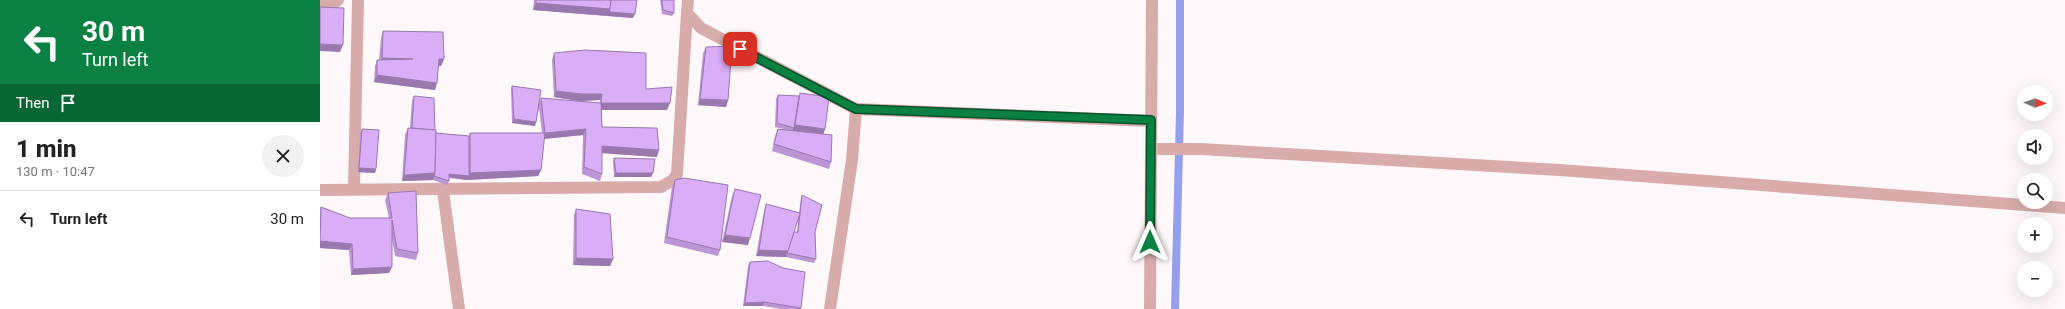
<!DOCTYPE html>
<html lang="en">
<head>
<meta charset="utf-8">
<style>
	:root { --surface:#fff; --page:#f2f2f2; --text:#222; --muted:#767676; --line:#e0e0e0 }
	body { margin:0; font-family:Roboto,sans-serif; background:var(--page); color:var(--text); height:100vh; display:flex; flex-direction:column; font-size:15px; white-space:nowrap }
	* { box-sizing:border-box; margin:0 }
	p { font-size:13px; color:var(--muted) }
	.icon { flex:none; width:22px; height:22px; fill:none; stroke:currentColor; stroke-width:2; stroke-linecap:round; stroke-linejoin:round }
	.map { position:relative; flex:1; overflow:hidden }
	.details { display:flex; flex-direction:column; background:var(--surface); width:320px }
	.details>* { flex:none }
	.guide { background:#0b8043; color:#fff; overflow:hidden }
	.needle { width:26px; rotate:92deg }
	.controls { position:absolute; left:1697px; top:85px; display:grid; gap:8px }
	.controls a { display:grid; place-items:center; width:36px; height:36px; border-radius:50%; background:var(--surface); box-shadow:0 4px 16px #0002; font-size:20px }
	.pin { position:absolute; display:grid; place-items:center; width:34px; height:34px; color:#fff; margin:-17px; border-radius:8px; box-shadow:0 2px 6px #0006 }
	.me { position:absolute; width:44px; margin:-22px; rotate:0deg; stroke-linejoin:round; filter:drop-shadow(0 0 3px #0008) }
	.turn { display:flex; align-items:center; gap:14px; height:84px; padding:0 16px; font-size:18px }
	.turn .icon { width:52px; height:52px; stroke-width:2.5 }
	.turn b { display:block; font-size:28px; line-height:34px }
	.then { display:flex; align-items:center; height:38px; padding:0 16px; background:#0003; gap:8px; font-size:15px }
	.round { display:grid; place-items:center; flex:none; width:42px; height:42px; border-radius:21px; background:var(--page) }
	.headline { display:flex; align-items:center; justify-content:space-between; height:68px; padding:0 16px }
	h1 { font-size:24px; font-weight:800; line-height:30px }
	ul { padding:0; list-style:none }
	li { display:flex; align-items:center; gap:12px; height:56px; padding:0 16px; border-top:1px solid var(--line) }
	li div { flex:1 }
	li b { display:block; font-size:15px }
	li em { font-style:normal }
	main { display:flex; flex:1; min-height:0 }
	.map>svg:first-child { display:block }
	.lines { fill:none; stroke-linecap:round; stroke-linejoin:round }
	.stream { stroke:#95a0ed; stroke-width:8 }
	.minor { stroke:#d7acaa; stroke-width:12 }
	.tertiary { stroke:#d7acaa; stroke-width:12 }
	.wall { fill:#bb95d4; fill-rule:evenodd }
	.shaded-wall { fill:#9979ad }
	.building { fill:#daadf7; stroke:#9979ad }
	.route-casing { stroke:#07532c; stroke-width:10 }
	.route { stroke:#0b8043; stroke-width:7 }
</style>
</head>
<body>
<main>
<section class="details">
<div class="guide">
<div class="turn"><svg class="icon" aria-label="left" viewBox="0 0 24 24"><path d="M17 20v-9H6M10 6l-5 5 5 5"/></svg><div><b>30 m</b>Turn left</div></div>
<div class="then">Then<svg class="icon" aria-label="arrive" viewBox="0 0 24 24"><path d="M6 21V4h12l-3 4 3 4H6"/></svg></div>
</div>
<div class="headline"><div><h1>1 min</h1><p>130 m · 10:47</p></div><a class="round"><svg class="icon" aria-label="close" viewBox="0 0 24 24"><path d="M6 6l12 12M18 6L6 18"/></svg></a></div>
<ul>
<li><svg class="icon" aria-label="left" viewBox="0 0 24 24"><path d="M17 20v-9H6M10 6l-5 5 5 5"/></svg><div><b>Turn left</b></div><em>30 m</em></li>
</ul>
</section>
<div class="map">
<svg width="1745" height="309" viewBox="0 0 1745 309">
	<rect width="100%" height="100%" fill="#fff8fb"/>
	<g class="lines">
		<path class="stream" d="M855,309l5,-198v-111"/>
		<g class="minor">
			<path d="M368,0l-1,13 14,15 155,81 -4,51 -22,149"/>
			<path d="M0,6l13,-3 5,-3"/>
			<path d="M536,109l295,12"/>
			<path d="M831,149h50l359,21 505,38"/>
			<path d="M34,189l4,-189"/>
			<path d="M0,190l341,-3 12,-7 4,-6 10,-161"/>
			<path d="M123,191l16,118"/>
		</g>
		<path class="tertiary" d="M830,309l2,-309"/>
	</g>
	<g class="wall">
		<path d="M214,0h103l-4,18 -100,-8z"/>
		<path d="M340,0h14v13l-2,3 -10,-2z"/>
		<path d="M63,31l61,28 -3,7h-3l-3,24 -61,-8 1,-16 2,-6h2l2,-22z"/>
		<path d="M386,47l22,53 -2,7 -28,-2 5,-52z"/>
		<path d="M234,53l92,36 21,21h-65v17l55,30 -55,-4v21l-2,7 -18,-7 1,-39 -39,4 -3,31 -3,6 -71,4 -18,-2v3l-2,4 -14,-5 -31,1 3,-46 3,-7h2l2,-28 2,-4 21,34 1,3 33,3 1,-3h72l-3,-25 -3,14 -1,4 -23,-3 -1,-34 1,-3 28,16 1,-4 59,5v-3l-21,1 -25,-4 -2,-37z"/>
		<path d="M480,93l23,41 8,28 -2,7 -57,-18 3,-15 3,-7 10,1 -13,-3 1,-28 2,-4 21,1z"/>
		<path d="M42,129l14,40 -1,4 -17,-1 2,-39z"/>
		<path d="M294,158l39,15 -2,4h-37l-1,-15z"/>
		<path d="M355,180l45,70 -2,6 -54,-13 8,-57z"/>
		<path d="M415,189l13,56 -26,-3 10,-46z"/>
		<path d="M68,193l30,60 -2,7 -21,-4 -3,-17 -3,34 -38,2 -2,-25 -29,-2v-40l1,-1 29,11h39l-4,-18z"/>
		<path d="M482,195l13,37 1,27 -2,4 -28,-6 -30,-1 8,-45 2,-7 33,9 2,-15zM478,220l-1,12h-3z"/>
		<path d="M256,209l37,50 -3,7 -37,-1 1,-50z"/>
		<path d="M430,262l51,46v1h-19l-19,-3h-20l5,-40z"/>
	</g>
	<g class="shaded-wall">
		<path d="M216,3l74,6 25,5 -2,4 -100,-8z"/>
		<path d="M0,44l23,1 -3,7 -20,-1z"/>
		<path d="M62,58l31,1 -34,6z"/>
		<path d="M119,59h5l-3,7h-5z"/>
		<path d="M57,75l60,8 -2,7 -61,-8z"/>
		<path d="M236,91l46,3 -2,6 -21,1 -25,-4z"/>
		<path d="M380,99l28,1 -2,7 -28,-2z"/>
		<path d="M281,103h69l-3,7h-68z"/>
		<path d="M194,119l22,3 -1,4 -23,-3z"/>
		<path d="M475,125l30,4 -2,7 -31,-5z"/>
		<path d="M266,129l-3,6 -40,4 2,-6z"/>
		<path d="M282,146l57,4 -2,7 -57,-4z"/>
		<path d="M39,168l17,1 -1,4 -17,-1z"/>
		<path d="M221,170l-3,6 -71,4 -19,-3 1,-3 20,2 1,-3z"/>
		<path d="M115,173l-2,7 -31,1 2,-6z"/>
		<path d="M296,173h37l-2,4h-37z"/>
		<path d="M405,235l25,3 -2,7 -26,-3z"/>
		<path d="M0,241l32,3 -3,6 -29,-2z"/>
		<path d="M439,250l29,1 -2,6 -30,-1z"/>
		<path d="M256,258l37,1 -3,7 -37,-1z"/>
		<path d="M72,267l-3,6 -38,2 2,-6z"/>
		<path d="M444,302l-1,4h-20l2,-3z"/>
	</g>
	<g class="building">
		<path d="M216,0h75l-1,9 -74,-6z"/>
		<path d="M291,0h26l-2,14 -26,-2 1,-3z"/>
		<path d="M342,0h12v13l-11,-3z"/>
		<path d="M0,7l24,1 -1,37 -23,-1z"/>
		<path d="M63,31l60,1 1,27h-5l-2,24 -60,-8v-15l36,-1 -31,-1z"/>
		<path d="M412,46l-4,54 -28,-1 6,-52z"/>
		<path d="M265,50l61,3v36l26,-2 -2,16h-69l1,-9h-21l-25,-3 -2,-38z"/>
		<path d="M192,86l29,4 -5,32 -22,-3z"/>
		<path d="M480,93l29,4 -4,32 -30,-4z"/>
		<path d="M458,95l21,1 -5,32 -17,-5z"/>
		<path d="M94,96l20,2 1,32 -23,-2z"/>
		<path d="M221,98l60,5 1,24 55,1 2,22 -57,-4v28l-18,-7 2,-38 -41,4z"/>
		<path d="M88,128l28,2 -1,43 -31,2z"/>
		<path d="M42,129l17,1 -3,39 -17,-1z"/>
		<path d="M458,129l54,6 -1,27 -57,-18z"/>
		<path d="M116,133l33,3v40l-20,-2v7l-15,-5 1,-3z"/>
		<path d="M150,133h75l-4,37 -71,3z"/>
		<path d="M294,158l41,1 -2,14h-37z"/>
		<path d="M364,178l44,7 -8,65 -53,-13 8,-57z"/>
		<path d="M415,189l26,6 -11,43 -25,-3z"/>
		<path d="M96,191l2,62 -21,-4 -5,-29v47l-39,2 -1,-25 -32,-3 1,-34 29,11h42l-4,-25z"/>
		<path d="M482,195l20,10 -7,27 1,27 -29,-6 7,-21h4z"/>
		<path d="M446,204l34,9 -12,38 -29,-1z"/>
		<path d="M256,209l34,5 3,45 -37,-1z"/>
		<path d="M448,261l15,7 22,4 -4,36 -37,-6 -19,1 5,-41z"/>
	</g>
	<g class="lines">
		<g class="route-casing">
			<path id="route" d="M420,49l116,60 295,11 -1,122"/>
		</g>
		<use href="#route" class="route"/>
	</g>
</svg>
<div class="controls">
<a><svg class="needle" viewBox="-14 -14 28 28"><path d="M0-13l5 13h-10z" fill="#e53935"/><path d="M0 13l5-13h-10z" fill="#767676"/></svg></a>
<a><svg class="icon" aria-label="sound" viewBox="0 0 24 24"><path d="M4 9h4l5-4v14l-5-4H4zM17 9q2 3 0 6"/></svg></a>
<a><svg class="icon" aria-label="search" viewBox="0 0 24 24"><circle cx="10" cy="10" r="6"/><path d="M15 15l6 6"/></svg></a>
<a>+</a>
<a>−</a>
</div>
<div class="pin" style="left:420px;top:49px;background:#d93025"><svg class="icon" aria-label="arrive" viewBox="0 0 24 24"><path d="M6 21V4h12l-3 4 3 4H6"/></svg></div>
<svg class="me" style="left:830px;top:242px" viewBox="-20 -20 40 40"><path d="M0-17L14 15 0 8-14 15z" fill="#0b8043" stroke="#fff" stroke-width="4"/></svg>
</div>
</main>
</body>
</html>
